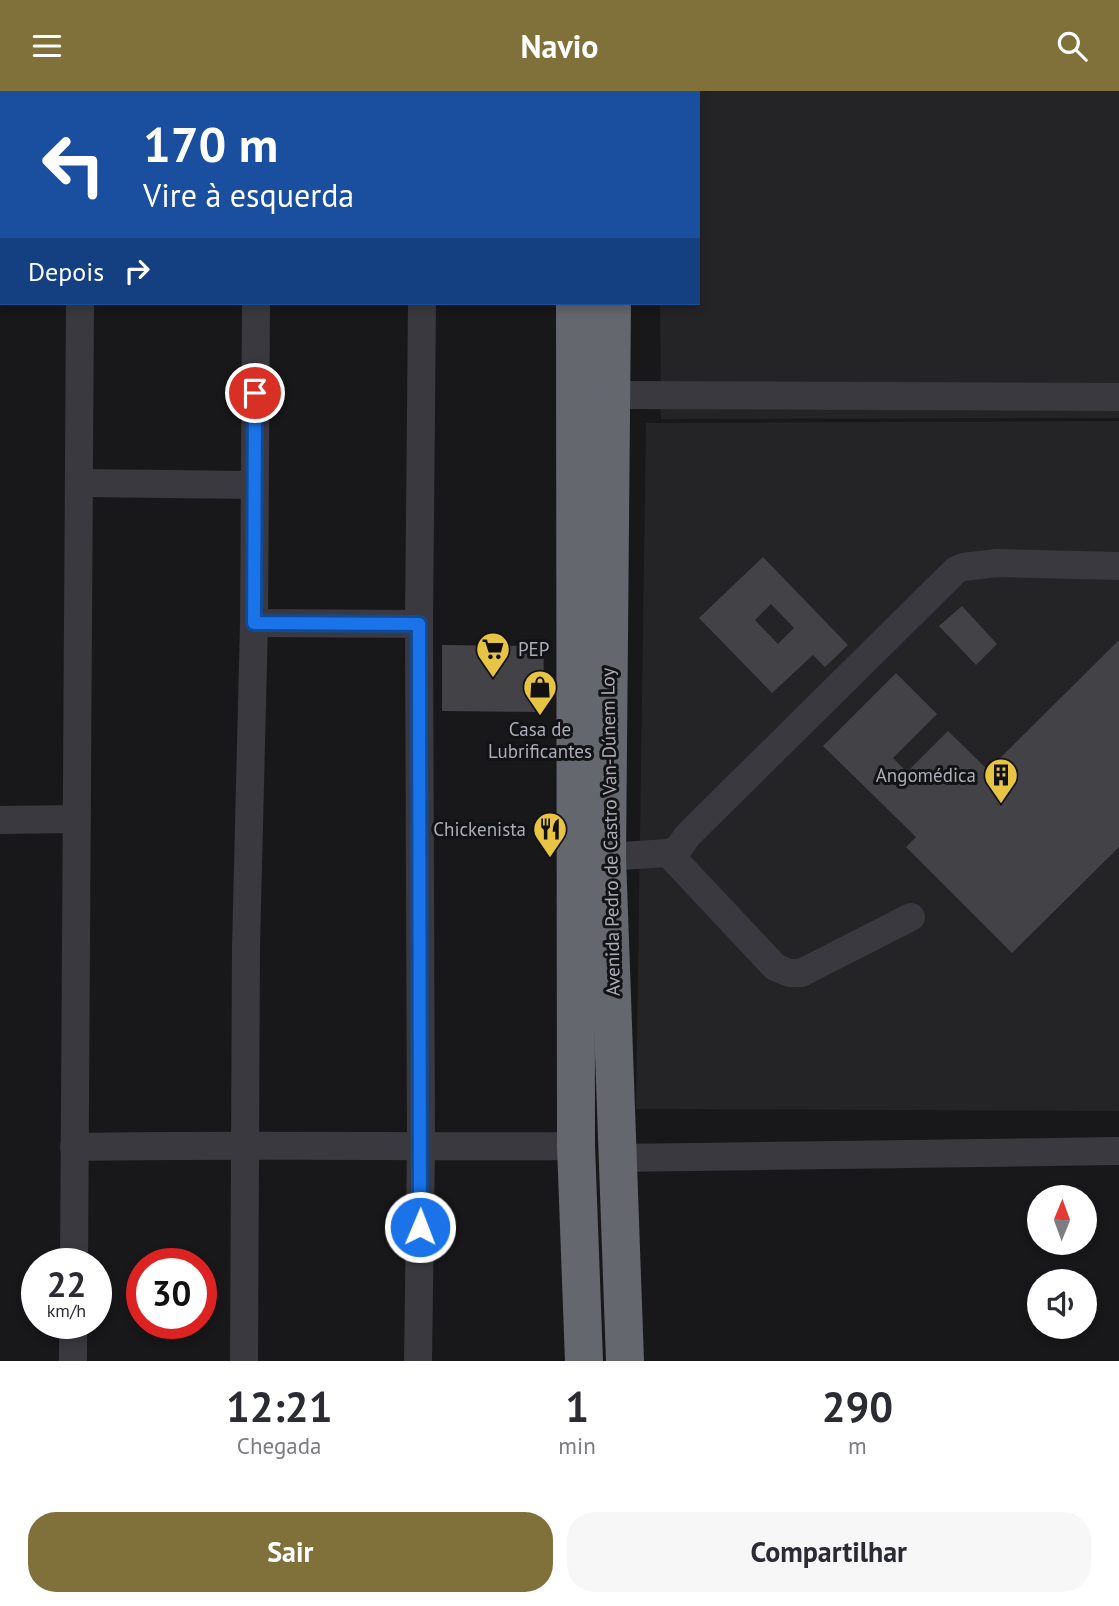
<!DOCTYPE html>
<html lang="pt">
<head>
<meta charset="utf-8">
<style>
	:root { --surface:#fff; --page:#f7f7f7; --text:#2b2b33; --muted:#7c7c81; --accent:#80703a }
	body { margin:0; font-family:"PT Sans",sans-serif; background:var(--page); color:var(--text); height:100vh; display:flex; flex-direction:column; font-size:26px; white-space:nowrap }
	* { box-sizing:border-box; margin:0 }
	p { font-size:23px; color:var(--muted) }
	.icon { flex:none; width:38px; height:38px; fill:none; stroke:currentColor; stroke-width:2; stroke-linecap:round; stroke-linejoin:round }
	.map { position:relative; height:1270px; overflow:hidden }
	.sheet { display:flex; flex-direction:column; background:var(--surface); flex:1 }
	.sheet>* { flex:none }
	.top-card { position:absolute; left:0px; top:0px; width:700px; height:214px; box-shadow:0 4px 10px #0003; background:#1a4fa0; color:#fff; overflow:hidden }
	.needle { width:46px; rotate:1deg }
	.fabs { position:absolute; left:1027px; top:1094px; display:grid; gap:14px }
	.fabs a { display:grid; place-items:center; width:70px; height:70px; border-radius:50%; background:var(--surface); box-shadow:0 4px 10px #0003; font-size:35px }
	.speed { position:absolute; left:21px; top:1157px; display:flex; gap:14px; font-size:35px; font-weight:700; text-align:center }
	.speed>* { display:grid; place-content:center; width:91px; height:91px; border-radius:50%; background:var(--surface); box-shadow:0 4px 10px #0003; line-height:1 }
	.speed small { font-size:18px; font-weight:400 }
	.speed .limit { border:10px solid #d22; background:#fff; color:#111 }
	.pin { position:absolute; display:grid; place-items:center; width:60px; height:60px; color:#fff; margin:-30px; border:4px solid #fff; border-radius:50%; box-shadow:0 2px 7px #0007 }
	.me { position:absolute; width:77px; margin:-38px; rotate:1deg; stroke-linejoin:round; filter:drop-shadow(0 0 5px #0008) }
	.turn { display:flex; align-items:center; gap:24px; height:147px; padding:0 28px; font-size:32px }
	.turn .icon { width:91px; height:91px; stroke-width:2.5 }
	.turn b { display:block; font-size:49px; line-height:60px }
	.then { display:flex; align-items:center; height:66px; padding:0 28px; background:#0003; gap:14px; font-size:26px }
	.eta { display:flex; justify-content:space-evenly; align-items:center; height:119px; text-align:center }
	.eta b { font-size:42px; font-weight:700; line-height:49px }
	.button { display:flex; gap:14px; margin-top:auto; padding:14px 28px }
	.button a { flex:1; height:80px; border-radius:28px; background:var(--accent); color:#fff; font-size:28px; font-weight:700; line-height:80px; text-align:center }
	.button a+a { background:var(--page); color:var(--text) }
	header { display:flex; justify-content:space-between; align-items:center; height:91px; padding:0 28px; background:var(--accent); color:#fff; font-size:32px; font-weight:700 }
	.map>svg:first-child { display:block }
	.built { fill:#242427 }
	.building { fill:#424247; fill-rule:evenodd }
	.lines { fill:none; stroke-linecap:round; stroke-linejoin:round }
	.minor { stroke:#39393f; stroke-width:28 }
	.highway { stroke:#65676f; stroke-width:38 }
	.route-casing { stroke:#114b97; stroke-width:18 }
	.route { stroke:#1a73e8; stroke-width:12 }
	.labels { text-anchor:middle; dominant-baseline:central; stroke-width:6; stroke-linejoin:round; paint-order:stroke }
	.poi-label { font-size:19px; fill:#abadb9; stroke:#131315; text-anchor:end }
	.street-label { font-size:19px; fill:#abadb9; stroke:#131315 }
</style>
</head>
<body>
<header><svg class="icon" aria-label="menu" viewBox="0 0 24 24"><path d="M4 6h16M4 12h16M4 18h16"/></svg>Navio<svg class="icon" aria-label="search" viewBox="0 0 24 24"><circle cx="10" cy="10" r="6"/><path d="M15 15l6 6"/></svg></header>
<div class="map">
<svg width="1119" height="1270" viewBox="0 0 1119 1270">
	<rect width="100%" height="100%" fill="#18181a"/>
	<g class="built">
		<path d="M659,0h460v327l-458,1 -1,-116h38v-210z"/>
		<path d="M1119,330v690l-483,-2 10,-686z"/>
	</g>
	<g class="building">
		<path d="M763,466l85,88 -23,22 -12,-12 -41,38 -73,-75zM771,513l23,24 -16,16 -23,-24z"/>
		<path d="M962,515l35,38 -21,21 -37,-39z"/>
		<path d="M1119,549v207l-107,106 -106,-106 10,-10 -93,-91 73,-73 41,41 -44,44 14,14 41,-41 40,39z"/>
		<path d="M442,554l102,1 -1,66 -101,-1z"/>
	</g>
	<g class="lines">
		<g class="minor">
			<path d="M81,2v-2"/>
			<path d="M257,2v-2"/>
			<path d="M425,2v-2"/>
			<path d="M0,78l2,-1"/>
			<path d="M611,304l508,2"/>
			<path d="M79,392l175,2"/>
			<path d="M254,532l165,1"/>
			<path d="M0,729l76,-1"/>
			<path d="M668,762l107,114 14,6h12l110,-56"/>
			<path d="M607,766l61,-4 10,-4 10,-14 268,-265 7,-3 34,-4 122,3"/>
			<path d="M74,1056c167,-3 335,0 502,-1"/>
			<path d="M618,1067l501,-7"/>
			<path d="M74,1172l6,-960"/>
			<path d="M73,1270v-38"/>
			<path d="M244,1270l2,-414 8,-324 2,-320"/>
			<path d="M418,1270l3,-214 -2,-523 3,-321"/>
		</g>
		<g class="highway">
			<path d="M576,2v-2"/>
			<path d="M614,2v-2"/>
			<path d="M575,212l1,843 8,215"/>
			<path d="M612,212l-5,554 18,504"/>
		</g>
	</g>
	<g class="lines">
		<g class="route-casing">
			<path id="route" d="M255,302l-1,230 165,1 1,603"/>
		</g>
		<use href="#route" class="route"/>
	</g>
	<defs>
		<g id="supermarket-pin" transform="scale(1.75)"><path d="M0 17L-7.5 6A9.5 9.5 0 1 1 7.5 6Z" fill="#e7c443" stroke="#131315"/><path d="M-6-5.5h2.5l.6 2H6L4.5 2H-2.5L-4.4-4H-6ZM-1.5 3.2a1.3 1.3 0 1 0 .1 0ZM3 3.2a1.3 1.3 0 1 0 .1 0Z" fill="#111"/></g>
		<g id="shop-pin" transform="scale(1.75)"><path d="M0 17L-7.5 6A9.5 9.5 0 1 1 7.5 6Z" fill="#e7c443" stroke="#131315"/><path d="M-5-2.5h2.3a2.7 3.5 0 0 1 5.4 0H5L5.5 6h-11ZM-1.5-2.5h3a1.5 2.3 0 0 0-3 0Z" fill="#111"/></g>
		<g id="building-pin" transform="scale(1.75)"><path d="M0 17L-7.5 6A9.5 9.5 0 1 1 7.5 6Z" fill="#e7c443" stroke="#131315"/><path d="M-4-6H4V6H1V3H-1V6H-4ZM-2.5-4.3h1.7v1.8h-1.7ZM.8-4.3h1.7v1.8H.8ZM-2.5-1h1.7V.8h-1.7ZM.8-1h1.7V.8H.8Z" fill="#111"/></g>
		<g id="restaurant-pin" transform="scale(1.75)"><path d="M0 17L-7.5 6A9.5 9.5 0 1 1 7.5 6Z" fill="#e7c443" stroke="#131315"/><path d="M-5-6h1v4h1v-4h1v4h1v-4h1v5L-1.5 .5V6h-2V.5L-5-1ZM5-6V6H3V1.5H1.5Q1.5-4 5-6Z" fill="#111"/></g>
	</defs>
	<g fill-rule="evenodd">
		<use href="#supermarket-pin" x="493" y="558"/>
		<use href="#shop-pin" x="540" y="596"/>
		<use href="#building-pin" x="1001" y="684"/>
		<use href="#restaurant-pin" x="550" y="738"/>
	</g>
	<g class="labels">
		<g class="poi-label">
			<text x="518" y="558" text-anchor="start">PEP</text>
			<text x="540" y="638" text-anchor="middle">Casa de<tspan x="540" dy="22">Lubrificantes</tspan></text>
			<text x="976" y="684">Angomédica</text>
			<text x="526" y="738">Chickenista</text>
		</g>
		<g class="street-label">
			<text transform="translate(610 741) rotate(-91)">Avenida Pedro de Castro Van-Dúnem Loy</text>
		</g>
	</g>
</svg>
<div class="fabs">
<a><svg class="needle" viewBox="-14 -14 28 28"><path d="M0-13l5 13h-10z" fill="#e53935"/><path d="M0 13l5-13h-10z" fill="#7c7c81"/></svg></a>
<a><svg class="icon" aria-label="sound" viewBox="0 0 24 24"><path d="M4 9h4l5-4v14l-5-4H4zM17 9q2 3 0 6"/></svg></a>
</div>
<div class="speed"><div>22<small>km/h</small></div><div class="limit">30</div></div>
<div class="pin" style="left:255px;top:302px;background:#d93025"><svg class="icon" aria-label="arrive" viewBox="0 0 24 24"><path d="M6 21V4h12l-3 4 3 4H6"/></svg></div>
<svg class="me" style="left:420px;top:1136px" viewBox="-20 -20 40 40"><circle r="17" fill="#1a73e8" stroke="#fff" stroke-width="3"/><path d="M0-11L8 9 0 5-8 9z" fill="#fff"/></svg>
<div class="top-card">
<div class="turn"><svg class="icon" aria-label="left" viewBox="0 0 24 24"><path d="M17 20v-9H6M10 6l-5 5 5 5"/></svg><div><b>170 m</b>Vire à esquerda</div></div>
<div class="then">Depois<svg class="icon" aria-label="right" viewBox="0 0 24 24"><path d="M7 20v-9h11M14 6l5 5-5 5"/></svg></div>
</div>
</div>
<section class="sheet">
<div class="eta">
<div><b>12:21</b><p>Chegada</p></div>
<div><b>1</b><p>min</p></div>
<div><b>290</b><p>m</p></div>
</div>
<div class="button"><a>Sair</a><a>Compartilhar</a></div>
</section>
</body>
</html>
